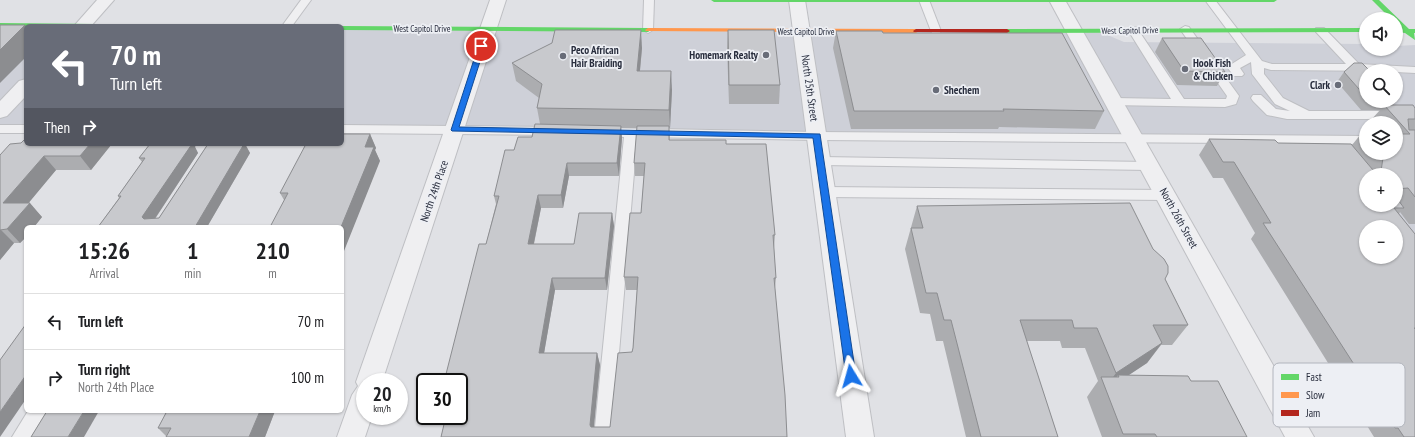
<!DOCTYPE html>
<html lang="en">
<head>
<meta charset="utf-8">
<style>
	:root { --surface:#fff; --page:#f6f6f6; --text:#202124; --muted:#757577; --line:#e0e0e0 }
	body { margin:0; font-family:"PT Sans Narrow",sans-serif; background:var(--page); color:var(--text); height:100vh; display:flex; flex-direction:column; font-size:15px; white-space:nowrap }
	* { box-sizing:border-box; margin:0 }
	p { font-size:13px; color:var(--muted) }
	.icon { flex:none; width:22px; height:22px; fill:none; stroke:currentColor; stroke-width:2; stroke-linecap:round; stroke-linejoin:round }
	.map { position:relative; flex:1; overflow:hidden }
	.side { position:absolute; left:24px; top:225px; width:320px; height:188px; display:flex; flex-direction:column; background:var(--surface); border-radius:6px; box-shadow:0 1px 3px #0004 }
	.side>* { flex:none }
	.banner { position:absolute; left:24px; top:24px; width:320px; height:122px; border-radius:6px; box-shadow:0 1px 3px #0004; background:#686c78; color:#fff; overflow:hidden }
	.controls { position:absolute; left:1359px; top:12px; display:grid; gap:8px }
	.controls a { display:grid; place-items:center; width:44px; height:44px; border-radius:50%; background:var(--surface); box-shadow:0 1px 3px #0004; font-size:20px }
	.speed { position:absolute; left:356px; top:373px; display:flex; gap:8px; font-size:20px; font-weight:700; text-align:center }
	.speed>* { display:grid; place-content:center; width:52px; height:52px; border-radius:50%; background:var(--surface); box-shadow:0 1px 3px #0004; line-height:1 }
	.speed small { font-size:10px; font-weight:400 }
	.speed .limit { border:2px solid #111; border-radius:6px; background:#fff; color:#111 }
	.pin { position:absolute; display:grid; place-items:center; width:34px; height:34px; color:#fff; margin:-17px; border:2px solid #fff; border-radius:50%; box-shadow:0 1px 4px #0007 }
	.me { position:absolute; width:44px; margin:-22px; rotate:352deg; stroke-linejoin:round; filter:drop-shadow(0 0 3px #0008) }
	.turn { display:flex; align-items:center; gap:14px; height:84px; padding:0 20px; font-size:18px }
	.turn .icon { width:52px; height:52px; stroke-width:2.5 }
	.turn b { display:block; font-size:28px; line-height:34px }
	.then { display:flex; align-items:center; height:38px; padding:0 20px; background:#0003; gap:8px; font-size:15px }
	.eta { display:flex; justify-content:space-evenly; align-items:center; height:68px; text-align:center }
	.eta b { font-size:24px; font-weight:700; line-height:28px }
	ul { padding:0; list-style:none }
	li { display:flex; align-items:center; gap:12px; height:56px; padding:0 20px; border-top:1px solid var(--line) }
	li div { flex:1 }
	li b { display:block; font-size:15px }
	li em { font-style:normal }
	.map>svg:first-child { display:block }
	.built { fill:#ced0d8; fill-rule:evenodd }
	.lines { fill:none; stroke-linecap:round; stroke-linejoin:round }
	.lane-casing { stroke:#bebfc3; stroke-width:2 }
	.street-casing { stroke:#bebfc3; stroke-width:2 }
	.lane { fill:#efeff1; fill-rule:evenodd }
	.street { fill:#efeff1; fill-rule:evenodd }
	.fast { fill:#63d668; fill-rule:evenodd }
	.slow { fill:#ff974d; fill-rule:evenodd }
	.jam { fill:#b3261e; fill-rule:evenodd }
	.wall { fill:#acadb0; fill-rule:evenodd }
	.shaded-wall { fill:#8c8d90 }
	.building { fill:#c8c9cd; stroke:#8c8d90; fill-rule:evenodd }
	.route { fill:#1a73e8; stroke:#114b97 }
	.poi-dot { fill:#686c78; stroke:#edeff4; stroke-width:1.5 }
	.labels { text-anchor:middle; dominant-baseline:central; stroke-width:3.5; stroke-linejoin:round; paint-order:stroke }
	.far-street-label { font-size:9px; fill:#282d3d; stroke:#edeff4 }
	.poi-label { font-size:11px; font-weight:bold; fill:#282d3d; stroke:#edeff4; text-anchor:start }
	.street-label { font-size:11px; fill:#282d3d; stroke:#edeff4 }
	.key { fill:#edeff4; stroke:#b2b5bd; stroke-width:1 }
	.key-label { font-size:11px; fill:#282d3d }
</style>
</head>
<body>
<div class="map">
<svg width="1415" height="437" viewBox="0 0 1415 437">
	<rect width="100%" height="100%" fill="#e0e1e5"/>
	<g class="built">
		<path d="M0,25l26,1v103h-26z"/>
		<path d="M342,28l756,3 26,11 242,2v5h30v-3l19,-1v198l-31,-38h12v-30h-30v7l-35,-43 -989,-10zM1366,71h30v30h-30zM1366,123h30v30h-30z"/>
	</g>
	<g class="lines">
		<g class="lane-casing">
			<g id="lane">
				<path d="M301,0h10l-19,26h-10z"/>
				<path d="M644,0h10l-1,30 -5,3 -5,-3z"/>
				<path d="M919,0h10l12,31 -1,2h-8l-1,-2z"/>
				<path d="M1205,0h10l47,61 10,3h74l-30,-32 -1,-2 1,-2h8l35,36 56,3v6l-19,-1v-1l-125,-1 -7,-2v6l19,24 26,13h106v8h-128l-20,-4 -14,-14 -2,-3 2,-3h8l15,14 14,2 -15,-7 -23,-30 -1,-12 -11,6 4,6 -2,2h-8l-7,-9 19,-12z"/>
				<path d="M1185,26l4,1 50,69 -3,8 -11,3 -115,-2 -2,-3 6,-4 57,1 -43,-69 5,-3 4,1 47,71h42l1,-3 -47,-67z"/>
				<rect x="0" y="125" width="26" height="8"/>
				<path d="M342,125l210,2 4,1 2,3 -2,3 -4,1 -210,-2z"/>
				<path d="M602,128l215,4 549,4v8l-549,-4 -180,-3 -25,300h-18l30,-300 -26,-2 -2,-3 2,-3z"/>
				<path d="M821,157l328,5 5,1 2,3 -2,3 -5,1 -328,-5 -5,-1 -2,-3 2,-3z"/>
				<path d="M825,187l341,3 5,2 2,3 -2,3 -5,2 -341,-3 -5,-2 -2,-3 2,-3z"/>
				<path d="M28,411h19l-16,26h-19z"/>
			</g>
		</g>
		<g class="street-casing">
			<g id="street">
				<path d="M97,0h17l-23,26h-17z"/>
				<path d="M490,0h16l-124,382h-17v34h7l-7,21h-28l15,-42 6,-9 -2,-4z"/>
				<path d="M789,0h16l69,437h-28z"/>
				<path d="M1049,0h16l249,437h-29z"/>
				<path d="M26,79v17l-19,20 -7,2v-17l19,-20z"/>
			</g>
		</g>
		<use href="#lane" class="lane"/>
		<use href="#street" class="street"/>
		<g class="fast">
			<path d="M711,0h566l-3,2h-560z"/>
			<path d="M1372,0h7l30,29h6v4h-1l1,7 -10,-7 -9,-1v-4h5l-5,-4v-5h-5z"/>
			<path d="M0,23l96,1 3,2 -99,1z"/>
			<path d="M342,26l306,2 3,2 -3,2 -306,-2z"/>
			<path d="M1366,28v4l-359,1 -3,-2 3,-2z"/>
		</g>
		<path class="slow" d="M648,28l268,1 3,2 -3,2 -270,-2 -1,-1z"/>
		<path class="jam" d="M916,29h91l3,2 -3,2 -93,-1 -1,-1z"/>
	</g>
	<g class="wall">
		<path d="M728,30l52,55 -1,19h-50l-2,-56z"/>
		<path d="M836,31l47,2 221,78 -9,18 -96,-2 -1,2h-147l-18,-81z"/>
		<path d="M1162,38l63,34 -8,14 -40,-1 -22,-33z"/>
		<path d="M642,48l-2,23 32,19 -2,38h-1l1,12 56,4 49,91 -1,13 2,30 -1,10 12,149h-346l5,-21h-2h15l27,-172 10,-40 -2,-8 20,-46 18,-13 8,-13 -3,-16 2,-10 -23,-17 -4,-18zM621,128h16l-3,35 1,13h9l-3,37 -17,64 2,13h11l-4,58 -23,79h-17l7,-62 -3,-12h-53l11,-63h52l7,-64 -2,-13 -38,31h-40l7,-36h22l6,-32h50l3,-38z"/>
		<path d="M1366,71v30h30v-2l1,1 -4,5 22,3v116h-6l-9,-12 -1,2 16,20v203h-41l-123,-198 4,-6 -32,-55h-10l-14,-23 10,-16 69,4 74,2 9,-11h5v19h30v-30h-23l-2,-3 9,-10h-19l-24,-28 7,-10zM1396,175v30h-30z"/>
		<path d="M370,134l6,14 -1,2 5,11 -96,39 -4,-7z"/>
		<path d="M26,144h84l1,1 -20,25h-35l-28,33 14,14 -8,10h-8v10l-6,6h-6l-14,17v-105z"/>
		<path d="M150,144h46l-1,3 3,6 -43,66 4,-1 49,-74h37l5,9 -43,74h-109l21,-29 -1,-2 24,-34 -3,-4z"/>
		<path d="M917,206l248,73 23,46 -16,20h-11l-14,18 -18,12 62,6 56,56h-145l-15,-40 11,-16 -13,-33h-23l-2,-7h-34l32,96h-92l-23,-96h-7l-6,-27 -10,-1 -15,-64z"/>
		<path d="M167,411h108l-10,26h-99v-1l-8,-8z"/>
	</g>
	<g class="shaded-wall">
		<path d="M25,25l1,1v31l-26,26v-33z"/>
		<path d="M641,30l1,18 -4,42 -1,-19z"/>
		<path d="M671,71l1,19 -2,38 -1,-18z"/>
		<path d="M621,126l1,12 -3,38 -2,-13z"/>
		<path d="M370,134l6,14 -1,2 5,11 -38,95v-29h-1l24,-80z"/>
		<path d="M90,144h20l1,1 -20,25 -11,-14z"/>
		<path d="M185,144h11l-1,3 3,6 -48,73 -8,-9z"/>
		<path d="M244,144h1l5,9 -43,74h-12z"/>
		<path d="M44,156l12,14 -39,47 -14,-14z"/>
		<path d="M567,163l2,13 -6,32 -2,-13z"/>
		<path d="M538,195l3,13 -10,49 -3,-13z"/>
		<path d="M30,203l12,14 -8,10h-8v10l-6,6 -13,-14z"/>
		<path d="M612,213l2,13 -7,64 -2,-12z"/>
		<path d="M0,229l14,14 -14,17z"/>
		<path d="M552,278l3,12 -13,75 -3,-12z"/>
		<path d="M1162,343l-15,20 -35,23 7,-9 -1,-2 -10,14 -3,-1 11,-15z"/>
		<path d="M597,353l3,12 -7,72 -3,-12z"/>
		<path d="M26,375v24l-26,38v-25z"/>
		<path d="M84,411h15l-15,26h-16z"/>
		<path d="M260,411h15l-10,26h-16z"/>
	</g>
	<g class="building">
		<path d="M0,25h25l-25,25z"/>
		<path d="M555,30h86l-4,41h34l-2,39 -132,-2 5,-24 -30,-21 40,-20z"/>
		<path d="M728,30h46l6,55h-51z"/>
		<path d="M836,31h46l1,2h179l42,78 -101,-2 1,2h-150z"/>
		<path d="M1162,38h39l24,34 -41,-1z"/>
		<path d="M1354,63h8l8,8h-4v26l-22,-25z"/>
		<path d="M1384,105h29l2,3v11h-7l1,11h6v67l-7,-9 -12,1v-14h-30v30h30v-8l8,11h-10l21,26v94h-1l1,1v108h-11l-6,-9h-3l-132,-205h8l-37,-61h-11l-14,-23 66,1 3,3 73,1 22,26 6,3 2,-2 2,-13 -5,-5h18v-19h14zM1366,227h30v30h-30z"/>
		<path d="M535,124l86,2 -4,37h-50l-6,32h-23l-10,49h46l5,-31h33l-7,65h-53l-13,75h58l-7,72 1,2h19l8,-74 14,-1 1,-4 5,-71h-14l6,-64h11l4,-50h-11l3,-37h32v14h57v4h40l9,91h-2l3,43h-2l11,117 2,42h-346l5,-21h13v-34h-15l35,-138h7l13,-48h-5l11,-46h9l4,-13h14z"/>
		<path d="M342,134h28l-5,13h9l-33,80h-71l18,-34h-8l26,-49h36z"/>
		<path d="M1361,134h5v5z"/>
		<path d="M26,138v6h64l-10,12h-36l-41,47h27l-23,26 -7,1v-75l10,-11 11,-1z"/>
		<path d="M150,144h42l-50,73 2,2 15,-1 49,-74h36l-49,83h-97l23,-31h-3l27,-38h-6z"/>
		<path d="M1130,203l23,46 11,10 4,7v7l-3,6 23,46h-35l9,18 -46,30 -19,-45h-23l-2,-8h-52l38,117h-77l-30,-117h-7l-7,-27h-11l-15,-65h12l-6,-22z"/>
		<path d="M26,324v51l-26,37v-52z"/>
		<path d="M1118,375l70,1 3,5h27l29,56h-90l-2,-3h-32l-22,-57h18z"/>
		<path d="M47,411h37l-16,26h-37z"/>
		<path d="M167,411h93l-11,26h-83l5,-9h-13z"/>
	</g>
	<path class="route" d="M479,44l6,2 -26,81 361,7 36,242 -1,3h-8l-1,-3 -33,-238 -361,-7 -1,-1z"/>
	<g class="poi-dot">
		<circle cx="766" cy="55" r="4"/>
		<circle cx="563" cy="56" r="4"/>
		<circle cx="1185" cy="69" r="4"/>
		<circle cx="1338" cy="85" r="4"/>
		<circle cx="936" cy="90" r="4"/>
	</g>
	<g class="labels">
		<g class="far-street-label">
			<text x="422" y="28">West Capitol Drive</text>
			<text transform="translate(1130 30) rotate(-1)">West Capitol Drive</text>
			<text x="806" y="31">West Capitol Drive</text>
		</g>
		<g class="poi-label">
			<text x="571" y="50">Peco African<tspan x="571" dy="13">Hair Braiding</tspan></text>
			<text x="758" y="55" text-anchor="end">Homemark Realty</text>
			<text x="1193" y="63">Hook Fish<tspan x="1193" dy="13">&amp; Chicken</tspan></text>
			<text x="1330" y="85" text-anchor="end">Clark</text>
			<text x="944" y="90">Shechem</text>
		</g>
		<g class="street-label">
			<text transform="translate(810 88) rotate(82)">North 25th Street</text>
			<text transform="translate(434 191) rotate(-71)">North 24th Place</text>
			<text transform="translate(1179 218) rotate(61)">North 26th Street</text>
		</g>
	</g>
	<rect x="1273" y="363" width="132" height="64" rx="6" class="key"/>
	<rect x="1281" y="374" width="18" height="6" fill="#63d668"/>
	<rect x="1281" y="392" width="18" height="6" fill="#ff974d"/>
	<rect x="1281" y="410" width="18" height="6" fill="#b3261e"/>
	<g class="key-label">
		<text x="1306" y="381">Fast</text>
		<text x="1306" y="399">Slow</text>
		<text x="1306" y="417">Jam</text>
	</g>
</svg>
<div class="controls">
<a><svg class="icon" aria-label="sound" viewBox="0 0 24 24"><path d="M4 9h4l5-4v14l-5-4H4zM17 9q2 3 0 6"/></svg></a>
<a><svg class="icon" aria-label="search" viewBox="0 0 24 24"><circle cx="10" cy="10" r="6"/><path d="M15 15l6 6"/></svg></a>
<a><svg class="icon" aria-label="layers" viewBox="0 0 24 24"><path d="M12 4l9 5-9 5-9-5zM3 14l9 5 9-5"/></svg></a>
<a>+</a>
<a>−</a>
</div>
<div class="speed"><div>20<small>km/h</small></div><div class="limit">30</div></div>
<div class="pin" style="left:481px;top:46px;background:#d93025"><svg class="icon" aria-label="arrive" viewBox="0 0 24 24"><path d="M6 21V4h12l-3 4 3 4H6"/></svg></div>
<svg class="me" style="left:851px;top:376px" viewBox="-20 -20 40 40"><path d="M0-17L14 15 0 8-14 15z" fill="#1a73e8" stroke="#fff" stroke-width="4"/></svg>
<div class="banner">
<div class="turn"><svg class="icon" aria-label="left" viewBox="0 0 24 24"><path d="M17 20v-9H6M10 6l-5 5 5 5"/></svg><div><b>70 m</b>Turn left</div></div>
<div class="then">Then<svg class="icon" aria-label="right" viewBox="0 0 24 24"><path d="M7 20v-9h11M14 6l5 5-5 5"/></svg></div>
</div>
<section class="side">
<div class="eta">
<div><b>15:26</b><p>Arrival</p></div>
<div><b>1</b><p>min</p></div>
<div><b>210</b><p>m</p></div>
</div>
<ul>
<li><svg class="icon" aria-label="left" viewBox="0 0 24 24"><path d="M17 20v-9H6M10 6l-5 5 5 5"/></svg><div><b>Turn left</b></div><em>70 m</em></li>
<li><svg class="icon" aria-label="right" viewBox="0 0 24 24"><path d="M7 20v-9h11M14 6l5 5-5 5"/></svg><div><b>Turn right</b><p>North 24th Place</p></div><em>100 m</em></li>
</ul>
</section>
</div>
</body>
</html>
